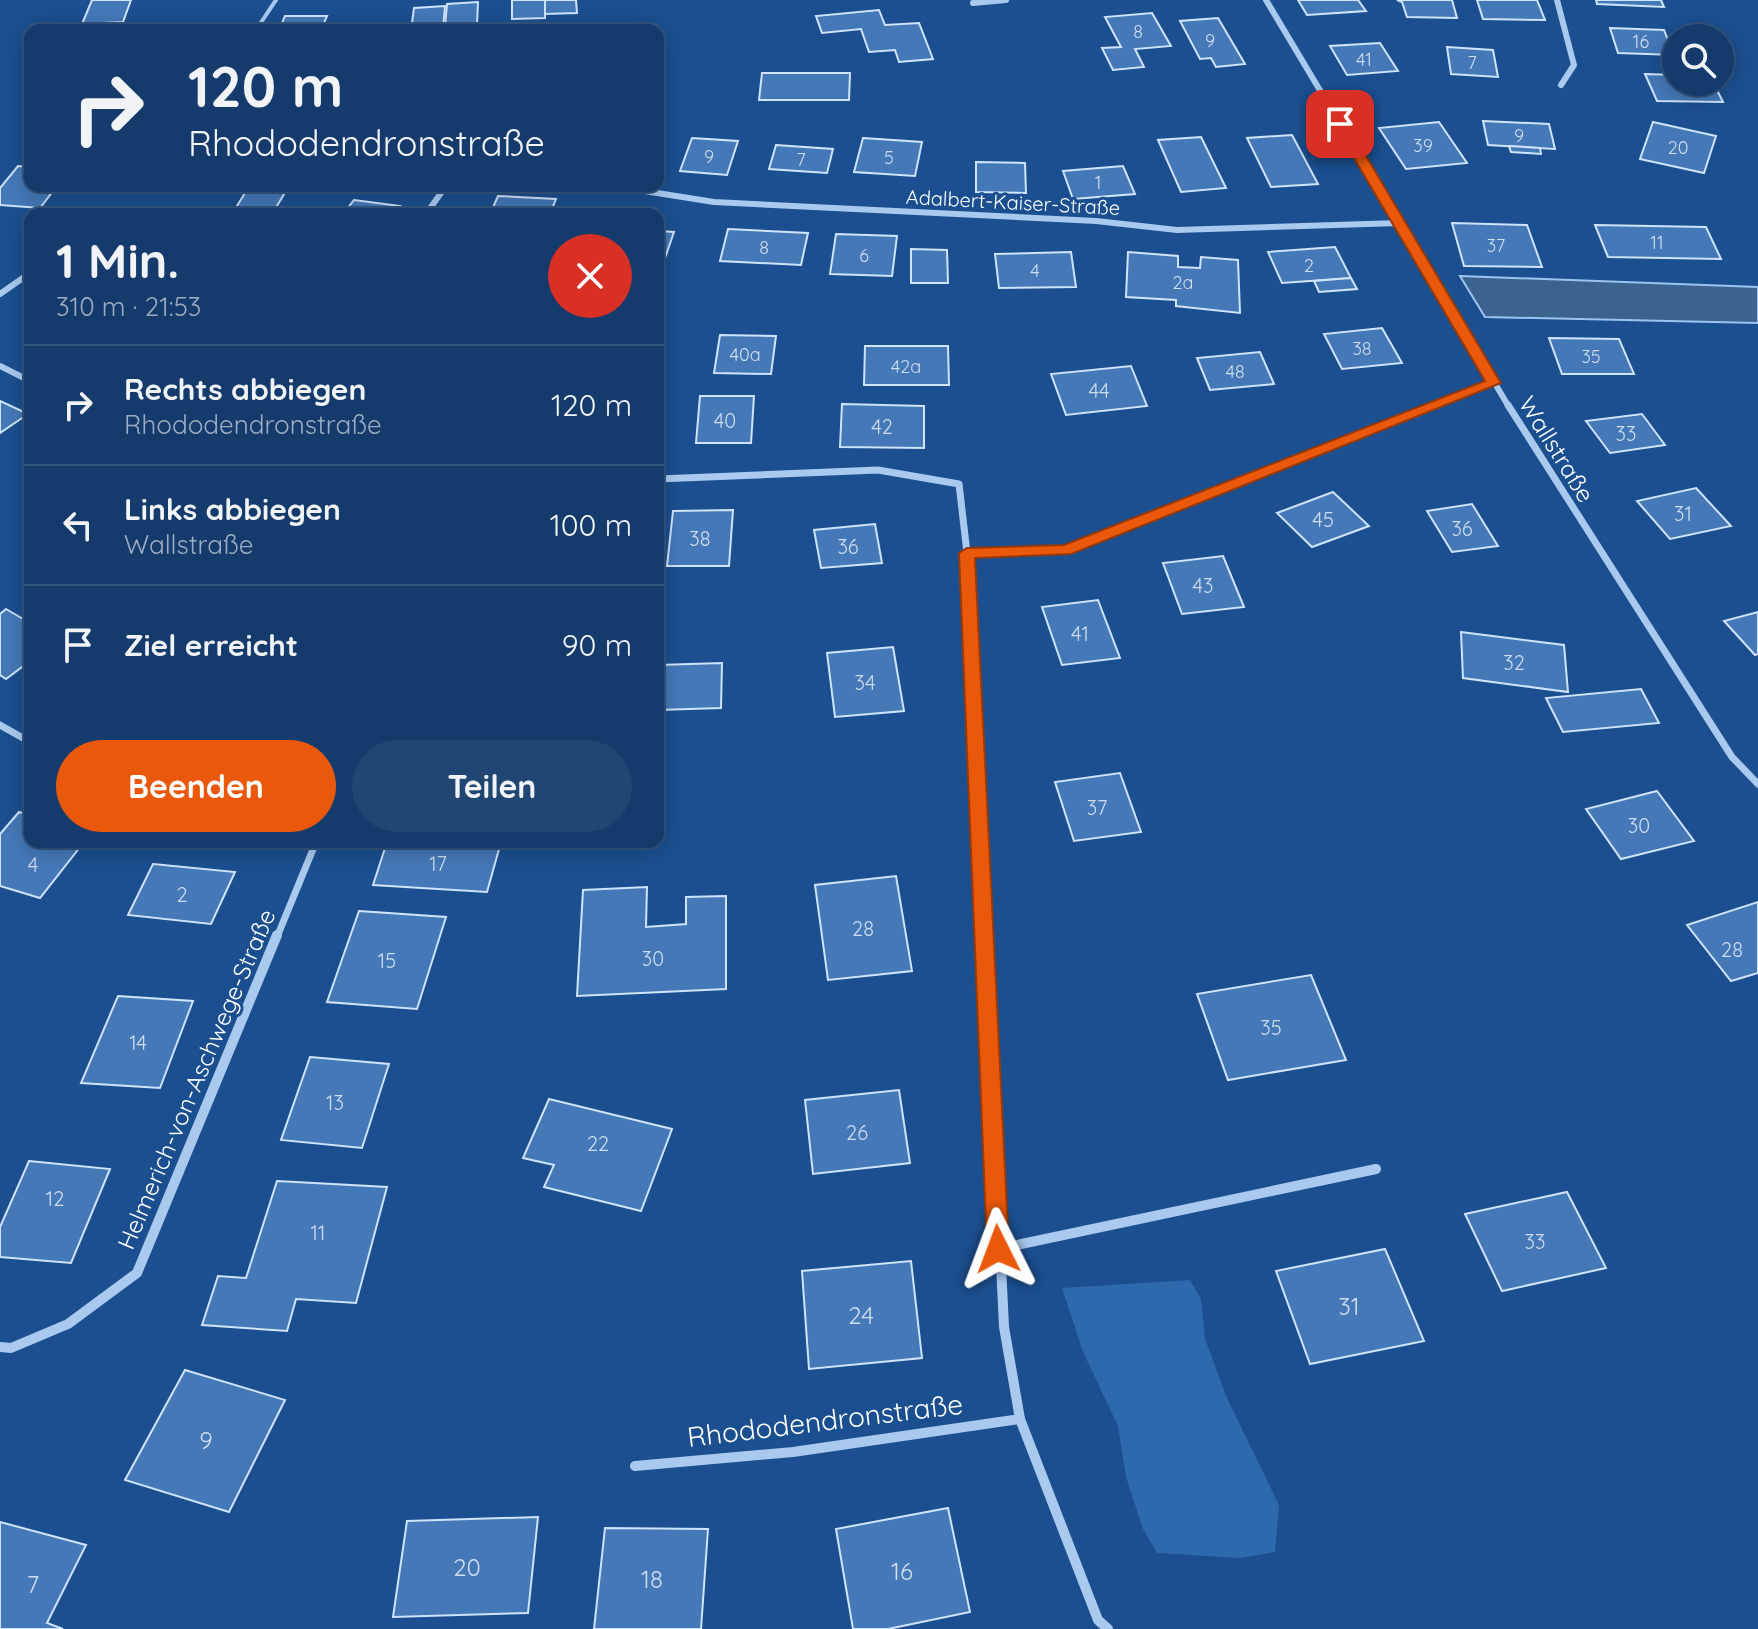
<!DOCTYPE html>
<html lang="de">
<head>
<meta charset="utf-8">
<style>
	:root { --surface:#143b6b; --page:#214673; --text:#f1f3f6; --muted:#9dadc1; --line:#33557e; --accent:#ea580c }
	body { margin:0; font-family:Quicksand,sans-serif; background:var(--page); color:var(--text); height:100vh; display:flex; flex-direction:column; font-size:30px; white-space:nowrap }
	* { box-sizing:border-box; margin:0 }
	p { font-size:26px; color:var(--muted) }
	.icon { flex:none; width:44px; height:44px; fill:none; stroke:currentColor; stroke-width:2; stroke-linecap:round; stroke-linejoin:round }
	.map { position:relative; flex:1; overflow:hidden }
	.side { position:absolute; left:24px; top:208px; width:640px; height:640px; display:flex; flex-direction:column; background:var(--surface); border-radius:16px; box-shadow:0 4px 20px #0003,0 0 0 2px var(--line) }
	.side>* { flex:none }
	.top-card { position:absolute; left:24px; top:24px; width:640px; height:168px; border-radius:16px; box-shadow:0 4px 20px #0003,0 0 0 2px var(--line); background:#143b6b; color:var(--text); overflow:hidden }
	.fabs { position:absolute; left:1662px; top:24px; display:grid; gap:16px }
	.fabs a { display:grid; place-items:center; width:72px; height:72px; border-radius:50%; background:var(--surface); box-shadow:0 4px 20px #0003,0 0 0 2px var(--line); font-size:40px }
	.pin { position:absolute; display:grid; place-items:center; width:68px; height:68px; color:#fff; margin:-34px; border-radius:16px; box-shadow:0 4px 12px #0006 }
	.me { position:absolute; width:88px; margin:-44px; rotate:357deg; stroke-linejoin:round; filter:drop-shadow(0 0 6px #0008) }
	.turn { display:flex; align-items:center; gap:28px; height:168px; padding:0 32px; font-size:36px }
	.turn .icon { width:104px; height:104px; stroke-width:2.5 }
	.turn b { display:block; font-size:56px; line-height:68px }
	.round { display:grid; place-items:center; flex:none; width:84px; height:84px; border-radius:42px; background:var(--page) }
	.headline { display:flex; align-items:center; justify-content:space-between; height:136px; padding:0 32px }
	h1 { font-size:48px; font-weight:800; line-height:60px }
	.button { display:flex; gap:16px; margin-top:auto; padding:16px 32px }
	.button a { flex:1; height:92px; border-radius:48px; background:var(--accent); color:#fff; font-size:32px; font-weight:800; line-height:92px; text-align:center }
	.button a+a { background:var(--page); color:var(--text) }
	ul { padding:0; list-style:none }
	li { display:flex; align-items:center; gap:24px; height:120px; padding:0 32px; border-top:2px solid var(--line) }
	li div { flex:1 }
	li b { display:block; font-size:30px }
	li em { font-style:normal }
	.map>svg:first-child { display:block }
	.green { fill:#2e69ad }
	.water { fill:#3c6290; stroke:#9cc4f0; stroke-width:2 }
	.building { fill:#4478b7; stroke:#cfe3fa; stroke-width:2 }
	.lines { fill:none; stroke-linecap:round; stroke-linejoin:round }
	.lane { stroke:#a9c9ee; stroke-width:4 }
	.street-far2 { stroke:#a9c9ee; stroke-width:6 }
	.street-far1 { stroke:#a9c9ee; stroke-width:7 }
	.street { stroke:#a9c9ee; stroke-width:10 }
	.route { fill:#ea580c; stroke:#983908; stroke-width:2 }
	.labels { text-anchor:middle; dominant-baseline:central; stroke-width:6; stroke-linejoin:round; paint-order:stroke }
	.far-number-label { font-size:18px; fill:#d0dded }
	.far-street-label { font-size:20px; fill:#fff; stroke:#1b4f8f }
	.number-label { font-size:20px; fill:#d0dded }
	.street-label { font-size:24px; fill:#fff; stroke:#1b4f8f }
	.near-number-label { font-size:24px; fill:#d0dded }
	.near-street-label { font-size:28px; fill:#fff; stroke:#1b4f8f }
</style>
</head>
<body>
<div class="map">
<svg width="1758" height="1629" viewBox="0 0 1758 1629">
	<rect width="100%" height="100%" fill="#1b4f8f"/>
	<path class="green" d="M1190,1280l11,19 4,40 22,59 52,107 -4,47 -35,6 -83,-5 -14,-24 -17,-52 -8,-51 -35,-74 -21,-64z"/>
	<path class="water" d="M1460,276l298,11v36l-273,-6z"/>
	<g class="building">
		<path d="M92,0h39l-8,22 -41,2z"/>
		<path d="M512,0h33v18l-33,1z"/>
		<path d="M545,0h31l1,13 -32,1z"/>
		<path d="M1298,0h60l8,11 -59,4z"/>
		<path d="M1397,0h55l5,18 -50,-1 -5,-15z"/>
		<path d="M1477,0h60l8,20 -62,-1z"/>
		<path d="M1596,0h65l3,7 -67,-3z"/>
		<path d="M478,2l-1,23 -32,2 2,-23z"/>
		<path d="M445,6l-2,23 -32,1 3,-22z"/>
		<path d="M879,10l6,15 34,-2 14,36 -34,3 -4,-12 -26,2 -8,-23 -39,4 -6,-17z"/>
		<path d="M1152,13l19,33 -36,3 9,18 -31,3 -11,-22 19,-1 -16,-30z"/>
		<path d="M285,16h42l-6,14h-42z"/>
		<path d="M1218,18l27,46 -29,3 -5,-9 -11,1 -20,-38z"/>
		<path d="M1610,28l54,2 10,25 -56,-2z"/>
		<path d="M1380,43l18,28 -51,4 -17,-29z"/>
		<path d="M1447,47l46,3 5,27 -47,-3z"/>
		<path d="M762,73h88l-1,27h-90z"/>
		<path d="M1645,74l31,1v7h37l10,20 -66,-1z"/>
		<path d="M1483,121l66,3 6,25 -67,-4z"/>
		<path d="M1439,122l28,41 -61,6 -27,-41z"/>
		<path d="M1653,122l63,14 -12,37 -64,-14z"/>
		<path d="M1292,135l26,49 -47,3 -24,-49z"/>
		<path d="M1201,137l25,51 -45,4 -23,-52z"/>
		<path d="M692,138l46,3 -11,34 -47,-4z"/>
		<path d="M863,138l59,4 -7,34 -61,-4z"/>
		<path d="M776,145l57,4 -6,24 -58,-4z"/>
		<path d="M1509,146l31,2 1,6 -30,-2z"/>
		<path d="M976,162l49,1 1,30 -50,-1z"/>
		<path d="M18,166l12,1v19h27l-17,22 -40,-3v-17z"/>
		<path d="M1123,166l12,28 -62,5 -10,-28z"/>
		<path d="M198,186h91l-17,28h-40l13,-21 -50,-3z"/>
		<path d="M498,196l58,3 -6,15h-60z"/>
		<path d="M354,200l46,6 -6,8h-51z"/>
		<path d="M1452,223l75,2 15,42 -78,-1z"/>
		<path d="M1595,225l111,2 15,32 -113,-2z"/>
		<path d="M728,229l80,4 -7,32 -81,-4z"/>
		<path d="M658,231l16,1 -10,29h-6z"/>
		<path d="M836,234l61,2 -5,40 -62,-2z"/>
		<path d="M1335,247l16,31 -69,5 -14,-31z"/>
		<path d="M911,249l36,1 1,33h-37z"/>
		<path d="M1071,252l5,35 -77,1 -4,-34z"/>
		<path d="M1128,252l50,4v11l22,1 1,-11 37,3 2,53 -64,-7v-6l-50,-3z"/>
		<path d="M1351,278l6,11 -38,3 -5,-11z"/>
		<path d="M1382,328l20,35 -60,6 -18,-35z"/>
		<path d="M720,335l56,1 -5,38 -57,-1z"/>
		<path d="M1549,338l70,1 15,35h-72z"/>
		<path d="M865,346h83l1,39h-85z"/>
		<path d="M1260,352l14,32 -64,6 -13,-32z"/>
		<path d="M1131,366l16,40 -81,9 -15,-41z"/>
		<path d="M700,396h54l-3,47h-55z"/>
		<path d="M0,401l28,13 -28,19z"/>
		<path d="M842,404l82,2v42l-84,-1z"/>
		<path d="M1642,414l23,31 -55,8 -24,-32z"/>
		<path d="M1696,488l35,38 -61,13 -33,-38z"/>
		<path d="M1333,492l36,34 -57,21 -35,-34z"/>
		<path d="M1472,504l26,42 -46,6 -25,-41z"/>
		<path d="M733,510l-4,56h-62l6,-55z"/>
		<path d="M875,524l7,39 -61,5 -7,-38z"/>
		<path d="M1223,556l21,51 -62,7 -19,-51z"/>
		<path d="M1098,600l22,58 -58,7 -20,-58z"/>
		<path d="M6,609l24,14v38l-24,18 -6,-4v-61z"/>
		<path d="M1758,612v42l-3,1 -31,-34z"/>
		<path d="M1461,632l103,13 4,47 -105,-14z"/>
		<path d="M893,647l11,64 -69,6 -8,-64z"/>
		<path d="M722,663l-1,45 -63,2v-45z"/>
		<path d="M1641,689l18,34 -96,9 -17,-34z"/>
		<path d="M1120,773l21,59 -67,9 -19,-59z"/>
		<path d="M1657,791l37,50 -73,18 -35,-50z"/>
		<path d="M19,812l11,3v27h54l-44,56 -40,-12v-52z"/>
		<path d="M387,842h114l-14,50 -114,-7z"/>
		<path d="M153,864l82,8 -24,52 -83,-9z"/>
		<path d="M896,876l16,95 -84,9 -13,-95z"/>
		<path d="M647,887l-1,40 40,-3v-27l40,-1v93l-149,7 6,-106z"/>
		<path d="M1758,902v71l-27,8 -44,-56z"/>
		<path d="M359,911l87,6 -29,92 -90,-7z"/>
		<path d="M1311,975l35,85 -118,20 -31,-86z"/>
		<path d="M118,996l75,5 -33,87 -79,-5z"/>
		<path d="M310,1057l79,7 -27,84 -81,-8z"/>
		<path d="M899,1090l11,73 -97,11 -8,-74z"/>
		<path d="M549,1099l123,30 -31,82 -97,-24 10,-22 -31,-7z"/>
		<path d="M29,1161l81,8 -39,94 -71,-6v-30z"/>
		<path d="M277,1181l110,6 -31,116 -60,-4 -9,32 -85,-6 16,-49 28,2z"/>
		<path d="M1567,1192l39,76 -104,23 -37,-77z"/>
		<path d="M1385,1249l39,92 -114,23 -34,-93z"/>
		<path d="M911,1261l11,97 -113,11 -7,-98z"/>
		<path d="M185,1370l100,30 -56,112 -104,-32z"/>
		<path d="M948,1508l22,104 -82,17h-35l-17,-100z"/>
		<path d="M538,1517l-10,96 -135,4 14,-96z"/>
		<path d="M0,1522l86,23 -39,78 16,6h-63z"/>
		<path d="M605,1528l103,1 -7,100h-107z"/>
	</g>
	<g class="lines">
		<path class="lane" d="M256,30l20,-30"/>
		<g class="street-far2">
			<path d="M1266,0l243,407"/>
			<path d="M1557,0l17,65 -13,20"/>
			<path d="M973,3l33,-3"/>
			<path d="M613,186l101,16 382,19 81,9 223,-7"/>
			<path d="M426,214l20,-28"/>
			<path d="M0,294l30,-21"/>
			<path d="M0,366l30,15"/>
			<path d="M1433,407l61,-24"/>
		</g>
		<g class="street-far1">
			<path d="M1508,405l224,352 26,27"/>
			<path d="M658,479l220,-9 81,14 8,69 18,384"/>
			<path d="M967,553l99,-3 372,-145"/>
			<path d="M0,725l30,17"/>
			<path d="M277,937l39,-95"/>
		</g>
		<g class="street">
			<path d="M985,935l19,392 16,92 78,201 10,9"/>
			<path d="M998,1249l378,-80"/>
			<path d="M0,1347l11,1 57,-24 69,-51 140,-338"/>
			<path d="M635,1466l158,-14 227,-33"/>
		</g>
	</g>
	<path class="route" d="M1340,120l7,4 154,259 -430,171 -96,4 34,691 -3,7 -8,3 -8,-3 -3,-7 -28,-696 8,-5 97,-3 421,-164 -151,-257z"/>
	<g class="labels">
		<g class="far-number-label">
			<text x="1138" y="31">8</text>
			<text x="1210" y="40">9</text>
			<text x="1641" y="41">16</text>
			<text x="1364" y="59">41</text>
			<text x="1472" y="62">7</text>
			<text x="1519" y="135">9</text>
			<text x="1423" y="145">39</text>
			<text x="1678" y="147">20</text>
			<text x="709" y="156">9</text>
			<text x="889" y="157">5</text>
			<text x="801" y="159">7</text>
			<text x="1098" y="182">1</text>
			<text x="1657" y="242">11</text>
			<text x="1496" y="245">37</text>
			<text x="764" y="247">8</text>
			<text x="864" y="255">6</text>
			<text x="1309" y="265">2</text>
			<text x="1035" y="270">4</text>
			<text x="1183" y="282">2a</text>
			<text x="1362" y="348">38</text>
			<text x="745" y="354">40a</text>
			<text x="1591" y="356">35</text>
			<text x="906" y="366">42a</text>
			<text x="1235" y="371">48</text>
		</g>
		<g class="far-street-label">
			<text transform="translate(1013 202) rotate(3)">Adalbert-Kaiser-Straße</text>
		</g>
		<g class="number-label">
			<text x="1099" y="390">44</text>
			<text x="725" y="420">40</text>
			<text x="882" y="426">42</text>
			<text x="1626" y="433">33</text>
			<text x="1683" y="513">31</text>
			<text x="1323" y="519">45</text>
			<text x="1462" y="528">36</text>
			<text x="700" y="538">38</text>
			<text x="848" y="546">36</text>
			<text x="1203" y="585">43</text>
			<text x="1080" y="633">41</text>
			<text x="1514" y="662">32</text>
			<text x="865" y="682">34</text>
			<text x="1097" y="807">37</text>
			<text x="1639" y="825">30</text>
			<text x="438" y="863">17</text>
			<text x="33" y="864">4</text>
			<text x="182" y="894">2</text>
			<text x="863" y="928">28</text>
			<text x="1732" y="949">28</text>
			<text x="653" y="958">30</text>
			<text x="387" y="960">15</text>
			<text x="1271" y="1027">35</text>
			<text x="138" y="1042">14</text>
			<text x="335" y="1102">13</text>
			<text x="857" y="1132">26</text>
			<text x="598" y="1143">22</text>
			<text x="55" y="1198">12</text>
			<text x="318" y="1232">11</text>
			<text x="1535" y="1241">33</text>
		</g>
		<g class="street-label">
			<text transform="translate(1557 449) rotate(58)">Wallstraße</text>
			<text transform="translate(196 1079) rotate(-67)">Helmerich-von-Aschwege-Straße</text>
		</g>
		<g class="near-number-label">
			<text x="1349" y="1306">31</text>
			<text x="861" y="1315">24</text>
			<text x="206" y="1440">9</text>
			<text x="467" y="1567">20</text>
			<text x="902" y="1571">16</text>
			<text x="652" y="1579">18</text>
			<text x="33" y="1584">7</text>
		</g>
		<g class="near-street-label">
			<text transform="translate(825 1420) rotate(-7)">Rhododendronstraße</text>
		</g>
	</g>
</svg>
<div class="fabs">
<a><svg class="icon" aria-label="search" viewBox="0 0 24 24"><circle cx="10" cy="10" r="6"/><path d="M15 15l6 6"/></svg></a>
</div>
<div class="pin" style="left:1340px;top:124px;background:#d93025"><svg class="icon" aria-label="arrive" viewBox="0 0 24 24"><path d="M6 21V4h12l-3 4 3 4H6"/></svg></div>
<svg class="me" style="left:998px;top:1249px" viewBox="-20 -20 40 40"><path d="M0-17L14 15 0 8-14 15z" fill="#ea580c" stroke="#fff" stroke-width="4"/></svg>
<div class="top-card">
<div class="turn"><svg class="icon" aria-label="right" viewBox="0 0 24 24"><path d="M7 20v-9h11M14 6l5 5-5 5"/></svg><div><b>120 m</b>Rhododendronstraße</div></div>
</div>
<section class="side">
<div class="headline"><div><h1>1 Min.</h1><p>310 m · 21:53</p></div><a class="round" style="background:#d93025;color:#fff"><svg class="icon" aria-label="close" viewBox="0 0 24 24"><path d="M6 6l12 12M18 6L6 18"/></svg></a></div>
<ul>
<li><svg class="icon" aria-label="right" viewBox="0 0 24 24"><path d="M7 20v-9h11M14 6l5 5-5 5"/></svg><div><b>Rechts abbiegen</b><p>Rhododendronstraße</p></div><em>120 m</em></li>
<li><svg class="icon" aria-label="left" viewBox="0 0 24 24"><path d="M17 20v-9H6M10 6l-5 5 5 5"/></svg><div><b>Links abbiegen</b><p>Wallstraße</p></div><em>100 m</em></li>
<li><svg class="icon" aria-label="arrive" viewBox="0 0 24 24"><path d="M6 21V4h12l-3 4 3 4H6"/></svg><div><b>Ziel erreicht</b></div><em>90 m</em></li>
</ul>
<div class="button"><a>Beenden</a><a>Teilen</a></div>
</section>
</div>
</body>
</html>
